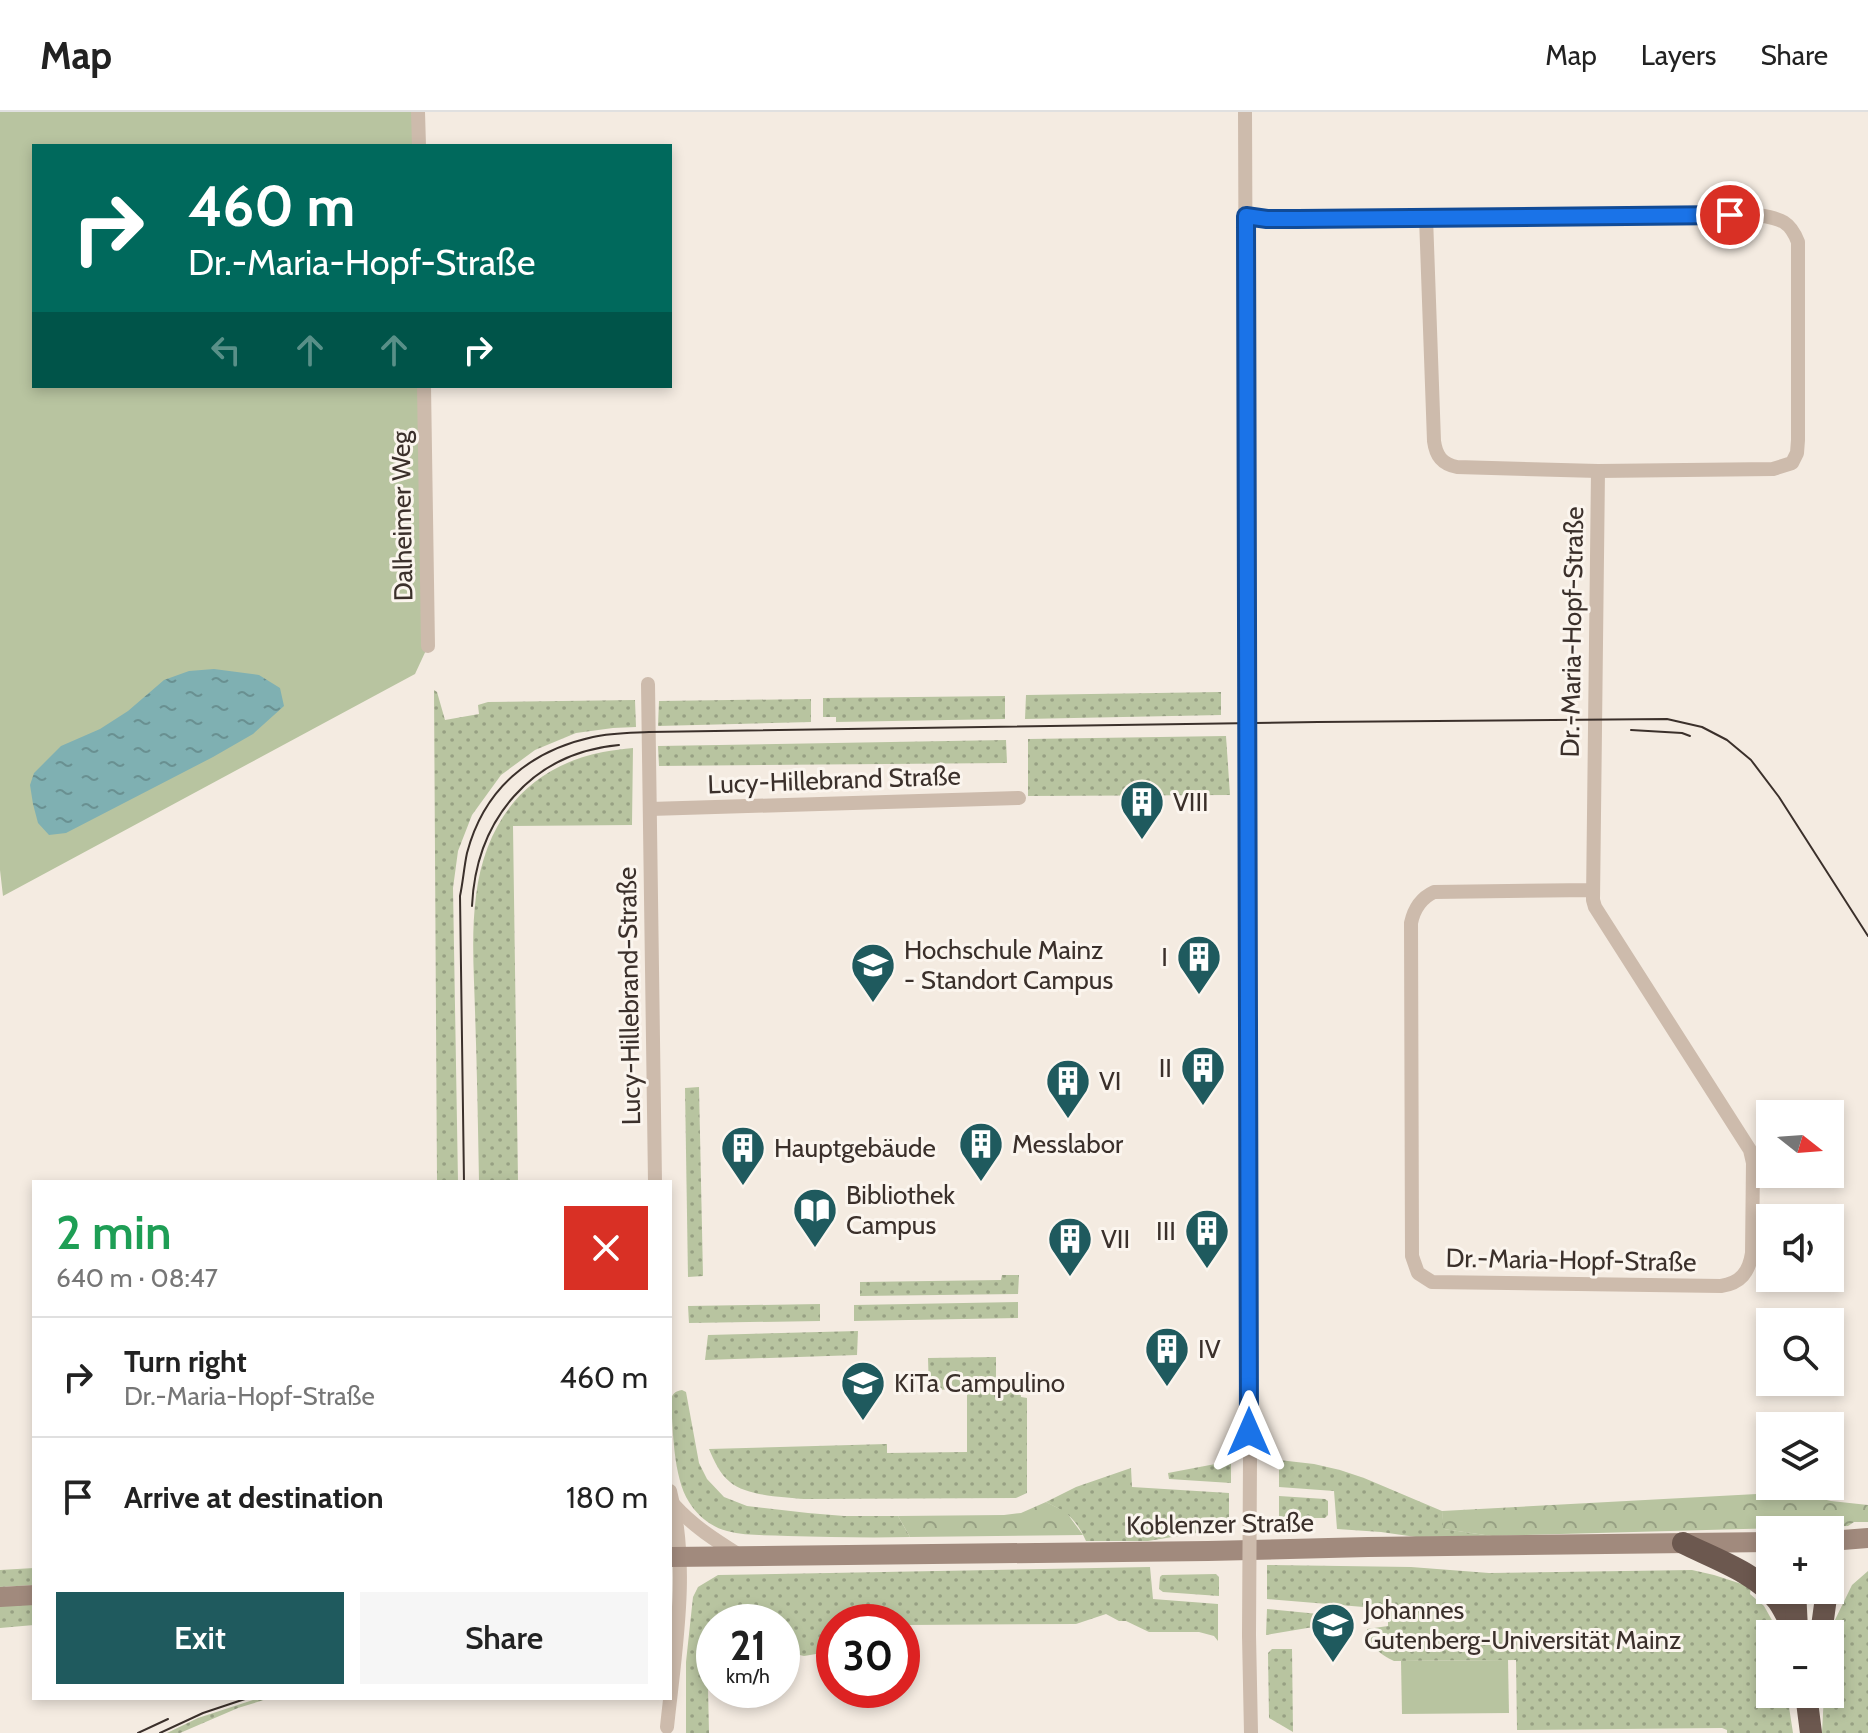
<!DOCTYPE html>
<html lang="en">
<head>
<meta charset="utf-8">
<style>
	:root { --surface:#fff; --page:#f6f6f6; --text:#222; --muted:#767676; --line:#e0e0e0; --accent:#1f5a5e }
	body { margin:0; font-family:Cabin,sans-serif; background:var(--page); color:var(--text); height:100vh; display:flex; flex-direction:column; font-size:30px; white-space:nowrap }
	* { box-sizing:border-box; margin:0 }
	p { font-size:26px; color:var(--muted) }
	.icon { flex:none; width:44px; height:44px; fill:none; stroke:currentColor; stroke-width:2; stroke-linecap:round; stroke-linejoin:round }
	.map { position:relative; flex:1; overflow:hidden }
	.side { position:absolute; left:32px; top:1068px; width:640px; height:520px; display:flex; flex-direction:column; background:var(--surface); border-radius:0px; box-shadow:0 4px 12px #0003 }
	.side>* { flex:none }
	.top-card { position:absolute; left:32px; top:32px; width:640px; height:244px; border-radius:0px; box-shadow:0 4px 12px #0003; background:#00695c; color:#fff; overflow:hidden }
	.needle { width:52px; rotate:107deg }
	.buttons { position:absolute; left:1756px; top:988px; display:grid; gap:16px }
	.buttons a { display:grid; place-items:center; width:88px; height:88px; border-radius:0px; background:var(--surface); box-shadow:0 4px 12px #0003; font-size:40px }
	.speed { position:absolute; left:696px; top:1492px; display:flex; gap:16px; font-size:40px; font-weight:700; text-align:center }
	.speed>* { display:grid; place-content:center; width:104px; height:104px; border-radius:50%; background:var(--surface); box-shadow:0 4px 12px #0003; line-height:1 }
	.speed small { font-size:20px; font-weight:400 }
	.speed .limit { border:12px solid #d22; background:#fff; color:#111 }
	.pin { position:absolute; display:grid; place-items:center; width:68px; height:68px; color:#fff; margin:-34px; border:4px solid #fff; border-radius:50%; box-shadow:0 2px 8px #0007 }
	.me { position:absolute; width:88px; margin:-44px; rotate:0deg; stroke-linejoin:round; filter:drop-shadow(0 0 6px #0008) }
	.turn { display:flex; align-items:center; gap:28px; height:168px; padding:0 24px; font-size:36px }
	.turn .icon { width:104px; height:104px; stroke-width:2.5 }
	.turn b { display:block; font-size:56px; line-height:68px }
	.lanes { display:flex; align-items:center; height:76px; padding:0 24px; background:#0003; justify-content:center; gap:40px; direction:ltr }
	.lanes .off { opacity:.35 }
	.round { display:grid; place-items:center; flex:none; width:84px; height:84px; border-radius:0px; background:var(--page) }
	.headline { display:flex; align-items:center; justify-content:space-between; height:136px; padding:0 24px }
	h1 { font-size:48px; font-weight:600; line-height:60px; color:#1e9e55 }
	.primary-button { display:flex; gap:16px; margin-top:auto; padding:16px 24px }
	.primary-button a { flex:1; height:92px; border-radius:0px; background:var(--accent); color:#fff; font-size:32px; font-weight:600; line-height:92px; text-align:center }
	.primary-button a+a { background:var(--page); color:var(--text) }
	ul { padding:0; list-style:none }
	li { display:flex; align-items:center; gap:24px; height:120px; padding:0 24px; border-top:2px solid var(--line) }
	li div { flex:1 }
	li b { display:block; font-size:30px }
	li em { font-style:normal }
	header { display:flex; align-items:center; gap:48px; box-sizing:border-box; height:112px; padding:0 40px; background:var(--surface); border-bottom:2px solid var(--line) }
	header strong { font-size:38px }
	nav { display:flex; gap:44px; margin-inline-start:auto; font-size:28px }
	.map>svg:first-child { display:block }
	.grass { fill:url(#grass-dots) }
	.forest { fill:url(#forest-crowns) }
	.pitch { fill:#b8c4a0 }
	.water { fill:url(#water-ripples) }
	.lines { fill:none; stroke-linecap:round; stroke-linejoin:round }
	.minor { stroke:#cdbbac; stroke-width:14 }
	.secondary { stroke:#a18a7d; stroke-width:20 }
	.trunk { stroke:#6c584f; stroke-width:22 }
	.tram { stroke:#3b302b; stroke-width:2 }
	.minor-bridge { stroke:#cdbbac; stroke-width:14 }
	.route-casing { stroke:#114b97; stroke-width:20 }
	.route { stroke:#1a73e8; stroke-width:14 }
	.labels { text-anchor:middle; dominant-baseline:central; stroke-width:6; stroke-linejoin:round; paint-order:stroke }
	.street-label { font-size:26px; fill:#3b302b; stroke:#fbf5ee }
	.poi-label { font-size:26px; fill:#3b302b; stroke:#fbf5ee; text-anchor:start }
</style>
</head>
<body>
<header>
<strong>Map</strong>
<nav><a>Map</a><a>Layers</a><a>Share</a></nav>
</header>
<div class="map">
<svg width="1868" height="1621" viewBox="0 0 1868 1621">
	<defs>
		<pattern id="grass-dots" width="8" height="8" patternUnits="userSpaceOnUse" patternTransform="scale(2)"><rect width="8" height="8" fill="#b8c4a0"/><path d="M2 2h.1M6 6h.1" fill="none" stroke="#97a083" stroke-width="1.8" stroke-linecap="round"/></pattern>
		<pattern id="forest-crowns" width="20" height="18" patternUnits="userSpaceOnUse" patternTransform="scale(2)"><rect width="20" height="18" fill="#b8c4a0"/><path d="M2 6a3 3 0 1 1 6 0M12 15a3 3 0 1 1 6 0" fill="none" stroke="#97a083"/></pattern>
		<pattern id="water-ripples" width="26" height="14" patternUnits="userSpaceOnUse" patternTransform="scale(2)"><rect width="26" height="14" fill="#7fb0b2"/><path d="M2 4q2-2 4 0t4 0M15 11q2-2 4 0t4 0" fill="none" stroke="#699091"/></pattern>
	</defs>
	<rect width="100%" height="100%" fill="#f4ebe1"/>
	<g class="grass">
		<path d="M434,578l3,2 8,28 34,-6 -1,-9 10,-3 147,-2 1,27 -23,1 -37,5 -41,17 -34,25 -29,40 -14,36 -5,37 5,294h-21z"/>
		<path d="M1221,580v23l-196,4 1,-24z"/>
		<path d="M1005,584v23l-169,3v-5h-13v-19z"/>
		<path d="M811,587v23l-153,4 1,-25z"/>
		<path d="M1226,624l4,59 -202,1v-57z"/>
		<path d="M1006,628l1,23 -348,3 -1,-20z"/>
		<path d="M633,636l-1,77 -119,1 5,356h-39c-1,-57 -2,-114 -4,-171 -1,-38 -4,-77 1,-115 9,-75 51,-129 127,-144 10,-2 20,-3 30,-4z"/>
		<path d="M699,975l4,189 -15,1 -3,-189z"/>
		<path d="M1002,1163h17l-1,19 -158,2v-14l141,-2z"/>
		<path d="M1018,1190v16l-164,3v-16z"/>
		<path d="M820,1192v17l-131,2 -1,-17z"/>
		<path d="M858,1219l-1,24 -152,5 3,-25z"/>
		<path d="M996,1245v31h24l1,9 6,1v95l-11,5 -212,1c-21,-2 -58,-3 -74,-17 -10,-8 -16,-21 -21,-33l178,-5v9l80,-1v-63l-38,1 -1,-32z"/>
		<path d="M682,1278l4,2 13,71 8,16 17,18 23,9 61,7 36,3h54l12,21c-41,1 -82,0 -122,-1 -20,-1 -42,0 -61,-5 -16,-4 -30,-16 -38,-29 -16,-25 -16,-73 -18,-102 1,-6 4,-9 11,-10z"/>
		<path d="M1279,1348l35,4 26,6 24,8 78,33 2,18 48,7 -76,1 -35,-5 -44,-3 -3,-38 -55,-4z"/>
		<path d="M1231,1349v22l-62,-4 -1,-6z"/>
		<path d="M1131,1356l1,19 97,6v37l-20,1 -61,10h-62c-10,-22 -18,-28 -40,-39l30,-15z"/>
		<path d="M1279,1384l46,3 3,2v14l-3,3h-46z"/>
		<path d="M1267,1453l144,2 78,6 203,-3 22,5 37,12 -1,7 14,12 9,16 5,12h-8v60h17l6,39h-66v-3l-5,-2 -205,2 -1,-70 -122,1c-13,-6 -26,-16 -27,-32l21,-3v-17l-121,-10z"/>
		<path d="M1150,1455l3,32 65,5v37l-4,-5 -15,-4h-50l-23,-11h-7l-13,-7 -30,10 -170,1 -4,2v-5h-68v29l-30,5 -13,-3 -2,-8 -7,-1v-22h-68v58l-6,8 1,45h-23v-71l7,-65 5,-10 20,-12z"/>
		<path d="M34,1456v17l-34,2v-17z"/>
		<path d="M1868,1459v162h-46l2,-39h6l1,-66 21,-43z"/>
		<path d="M1216,1462l3,3v19l-56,-4 -4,-3 1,-12 2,-2z"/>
		<path d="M34,1490v23l-34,3v-24z"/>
		<path d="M1267,1497l82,8v4l-83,14z"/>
		<path d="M1272,1537h20l1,83 -24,-14 -1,-65z"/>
		<path d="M259,1586h11l-32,10 -58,25h-13l31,-15z"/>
	</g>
	<g class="forest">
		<path d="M1792,1380l39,9 37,4v17h-14l-6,4 -356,10 -49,-7 -1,-18z"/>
		<path d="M1046,1390l20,10 17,23 -173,2 -12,-21 106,-1 17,-2z"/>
	</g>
	<g class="pitch">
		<path d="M0,0h418l1,34h-385v240h390l4,260 -13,28 -412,222 -3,-26z"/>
		<path d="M1508,1548l1,53 -107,1 -1,-53z"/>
	</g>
	<path class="water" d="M214,557l45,6 21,13 4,18 -31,28 -40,23 -147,76 -17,2 -11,-12 -5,-19 -3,-19 4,-12 27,-27 39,-17 28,-18 36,-31 25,-9z"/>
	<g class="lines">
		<g class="minor">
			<path d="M418,0l1,34"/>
			<path d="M1245,0l5,1349"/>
			<path d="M1246,104l21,3h30l462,-4c22,4 31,6 39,27v198l-1,13 -5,10 -19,6 -175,2 -141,-4c-15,-3 -21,-11 -23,-26l-8,-224"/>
			<path d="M424,274l4,260"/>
			<path d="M648,572l7,498"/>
			<path d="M650,697l369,-11"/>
			<path d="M1592,778l-158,2c-13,6 -20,17 -23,31l1,333 6,17 14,9 289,4c20,-3 28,-14 31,-33l1,-90 -3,-13 -155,-243 -2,-7 5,-429"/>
			<path d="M674,1393c19,21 41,35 65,50"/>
			<path d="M1249,1523l2,98"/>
			<path d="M667,1615c8,-77 23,-160 3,-236"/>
		</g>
		<g class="secondary">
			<path d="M1830,1429l38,-3"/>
			<path d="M670,1445l538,-6 160,-4 402,-5"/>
			<path d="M0,1485l34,-2"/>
		</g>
		<g class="trunk">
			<path d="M1683,1431c30,15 74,30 95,58 7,10 12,22 18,33"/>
			<path d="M1795,1478l2,39"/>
			<path d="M1821,1522l6,-44"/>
			<path d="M1806,1582l5,39"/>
		</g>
		<g class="tram">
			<path d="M1631,618l51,3 8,3"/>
			<path d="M472,794c4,-86 59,-153 147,-161"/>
			<path d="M464,1070l-4,-286c3,-14 4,-29 7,-43 17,-64 62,-102 126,-116 18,-4 37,-4 56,-5l669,-10 349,-3 35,8 25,13 24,20 28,37 89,139"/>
			<path d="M138,1621l30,-14"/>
			<path d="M160,1621l43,-20 45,-15"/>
		</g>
		<path class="minor-bridge" d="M1249,1523l1,-174"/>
	</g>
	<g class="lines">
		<g class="route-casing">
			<path id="route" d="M1249,1320l-3,-1216 21,3h30l433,-4"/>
		</g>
		<use href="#route" class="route"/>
	</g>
	<defs>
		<g id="building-pin" transform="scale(2.3)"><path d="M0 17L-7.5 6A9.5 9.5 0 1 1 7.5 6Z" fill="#1f5a5e" stroke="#fbf5ee"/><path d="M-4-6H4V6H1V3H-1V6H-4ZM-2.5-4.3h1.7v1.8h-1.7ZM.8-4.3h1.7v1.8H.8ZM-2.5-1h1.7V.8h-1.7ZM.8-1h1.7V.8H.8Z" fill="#fff"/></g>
		<g id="university-pin" transform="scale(2.3)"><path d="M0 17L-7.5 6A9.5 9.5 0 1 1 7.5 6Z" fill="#1f5a5e" stroke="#fbf5ee"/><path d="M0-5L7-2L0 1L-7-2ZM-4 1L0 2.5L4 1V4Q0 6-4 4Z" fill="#fff"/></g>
		<g id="library-pin" transform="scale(2.3)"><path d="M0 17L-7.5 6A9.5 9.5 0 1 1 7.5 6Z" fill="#1f5a5e" stroke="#fbf5ee"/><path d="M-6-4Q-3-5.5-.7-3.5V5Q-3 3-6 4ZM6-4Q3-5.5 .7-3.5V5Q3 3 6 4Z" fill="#fff"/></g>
		<g id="school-pin" transform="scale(2.3)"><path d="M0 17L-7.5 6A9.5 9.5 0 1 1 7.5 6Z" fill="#1f5a5e" stroke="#fbf5ee"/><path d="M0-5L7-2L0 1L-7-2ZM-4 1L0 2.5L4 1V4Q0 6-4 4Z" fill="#fff"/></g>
	</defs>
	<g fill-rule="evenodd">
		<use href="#building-pin" x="1142" y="690"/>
		<use href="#building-pin" x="1199" y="845"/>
		<use href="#university-pin" x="873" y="853"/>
		<use href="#building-pin" x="1203" y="956"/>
		<use href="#building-pin" x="1068" y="969"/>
		<use href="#building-pin" x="981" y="1032"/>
		<use href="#building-pin" x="743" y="1036"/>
		<use href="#library-pin" x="815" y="1098"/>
		<use href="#building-pin" x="1207" y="1119"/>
		<use href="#building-pin" x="1070" y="1127"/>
		<use href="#building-pin" x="1167" y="1237"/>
		<use href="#school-pin" x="863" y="1271"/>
		<use href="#university-pin" x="1333" y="1513"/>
	</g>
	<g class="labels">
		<g class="street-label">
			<text transform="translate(402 404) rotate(-91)">Dalheimer Weg</text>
			<text transform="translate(1572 520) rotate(-89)">Dr.-Maria-Hopf-Straße</text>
			<text transform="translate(834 668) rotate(-2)">Lucy-Hillebrand Straße</text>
			<text transform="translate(629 884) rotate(-91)">Lucy-Hillebrand-Straße</text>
			<text transform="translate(1571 1148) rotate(1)">Dr.-Maria-Hopf-Straße</text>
			<text transform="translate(1220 1412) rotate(-1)">Koblenzer Straße</text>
		</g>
		<g class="poi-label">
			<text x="1173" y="690">VIII</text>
			<text x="904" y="838">Hochschule Mainz<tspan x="904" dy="30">- Standort Campus</tspan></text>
			<text x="1168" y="845" text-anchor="end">I</text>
			<text x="1172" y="956" text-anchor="end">II</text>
			<text x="1099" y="969">VI</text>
			<text x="1012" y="1032">Messlabor</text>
			<text x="774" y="1036">Hauptgebäude</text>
			<text x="846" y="1083">Bibliothek<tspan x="846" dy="30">Campus</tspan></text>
			<text x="1176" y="1119" text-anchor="end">III</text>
			<text x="1101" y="1127">VII</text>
			<text x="1198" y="1237">IV</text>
			<text x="894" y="1271">KiTa Campulino</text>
			<text x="1364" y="1498">Johannes<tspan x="1364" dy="30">Gutenberg-Universität Mainz</tspan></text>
		</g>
	</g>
</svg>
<div class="buttons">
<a><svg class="needle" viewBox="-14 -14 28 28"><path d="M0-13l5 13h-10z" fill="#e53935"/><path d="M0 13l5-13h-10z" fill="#767676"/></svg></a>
<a><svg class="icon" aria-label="sound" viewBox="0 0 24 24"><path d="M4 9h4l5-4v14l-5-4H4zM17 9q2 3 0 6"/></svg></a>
<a><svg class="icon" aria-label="search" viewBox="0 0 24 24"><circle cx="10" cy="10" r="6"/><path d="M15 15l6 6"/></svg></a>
<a><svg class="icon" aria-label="layers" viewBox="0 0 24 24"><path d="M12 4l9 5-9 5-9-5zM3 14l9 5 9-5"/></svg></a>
<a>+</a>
<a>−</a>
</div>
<div class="speed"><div>21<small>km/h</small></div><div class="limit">30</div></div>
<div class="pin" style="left:1730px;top:103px;background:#d93025"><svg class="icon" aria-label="arrive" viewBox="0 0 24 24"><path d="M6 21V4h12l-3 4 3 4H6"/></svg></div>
<svg class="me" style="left:1249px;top:1320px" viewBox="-20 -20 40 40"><path d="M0-17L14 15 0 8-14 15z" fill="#1a73e8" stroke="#fff" stroke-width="4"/></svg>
<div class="top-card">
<div class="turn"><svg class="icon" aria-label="right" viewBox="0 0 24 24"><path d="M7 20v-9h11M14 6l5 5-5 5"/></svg><div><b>460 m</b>Dr.-Maria-Hopf-Straße</div></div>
<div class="lanes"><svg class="icon off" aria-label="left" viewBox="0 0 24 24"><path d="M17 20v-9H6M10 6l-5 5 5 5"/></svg><svg class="icon off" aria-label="ahead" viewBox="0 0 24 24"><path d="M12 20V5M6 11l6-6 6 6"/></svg><svg class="icon off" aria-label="ahead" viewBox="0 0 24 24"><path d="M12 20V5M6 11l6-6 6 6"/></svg><svg class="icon" aria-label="right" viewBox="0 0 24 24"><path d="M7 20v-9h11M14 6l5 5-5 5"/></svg></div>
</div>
<section class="side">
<div class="headline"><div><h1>2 min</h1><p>640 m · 08:47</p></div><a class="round" style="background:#d93025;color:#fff"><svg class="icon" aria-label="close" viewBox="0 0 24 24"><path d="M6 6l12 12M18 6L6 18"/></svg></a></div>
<ul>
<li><svg class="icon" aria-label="right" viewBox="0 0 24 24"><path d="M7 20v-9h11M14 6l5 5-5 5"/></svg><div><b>Turn right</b><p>Dr.-Maria-Hopf-Straße</p></div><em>460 m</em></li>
<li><svg class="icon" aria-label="arrive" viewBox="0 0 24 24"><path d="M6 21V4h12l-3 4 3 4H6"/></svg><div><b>Arrive at destination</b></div><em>180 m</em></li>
</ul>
<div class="primary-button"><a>Exit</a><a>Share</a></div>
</section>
</div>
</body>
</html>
